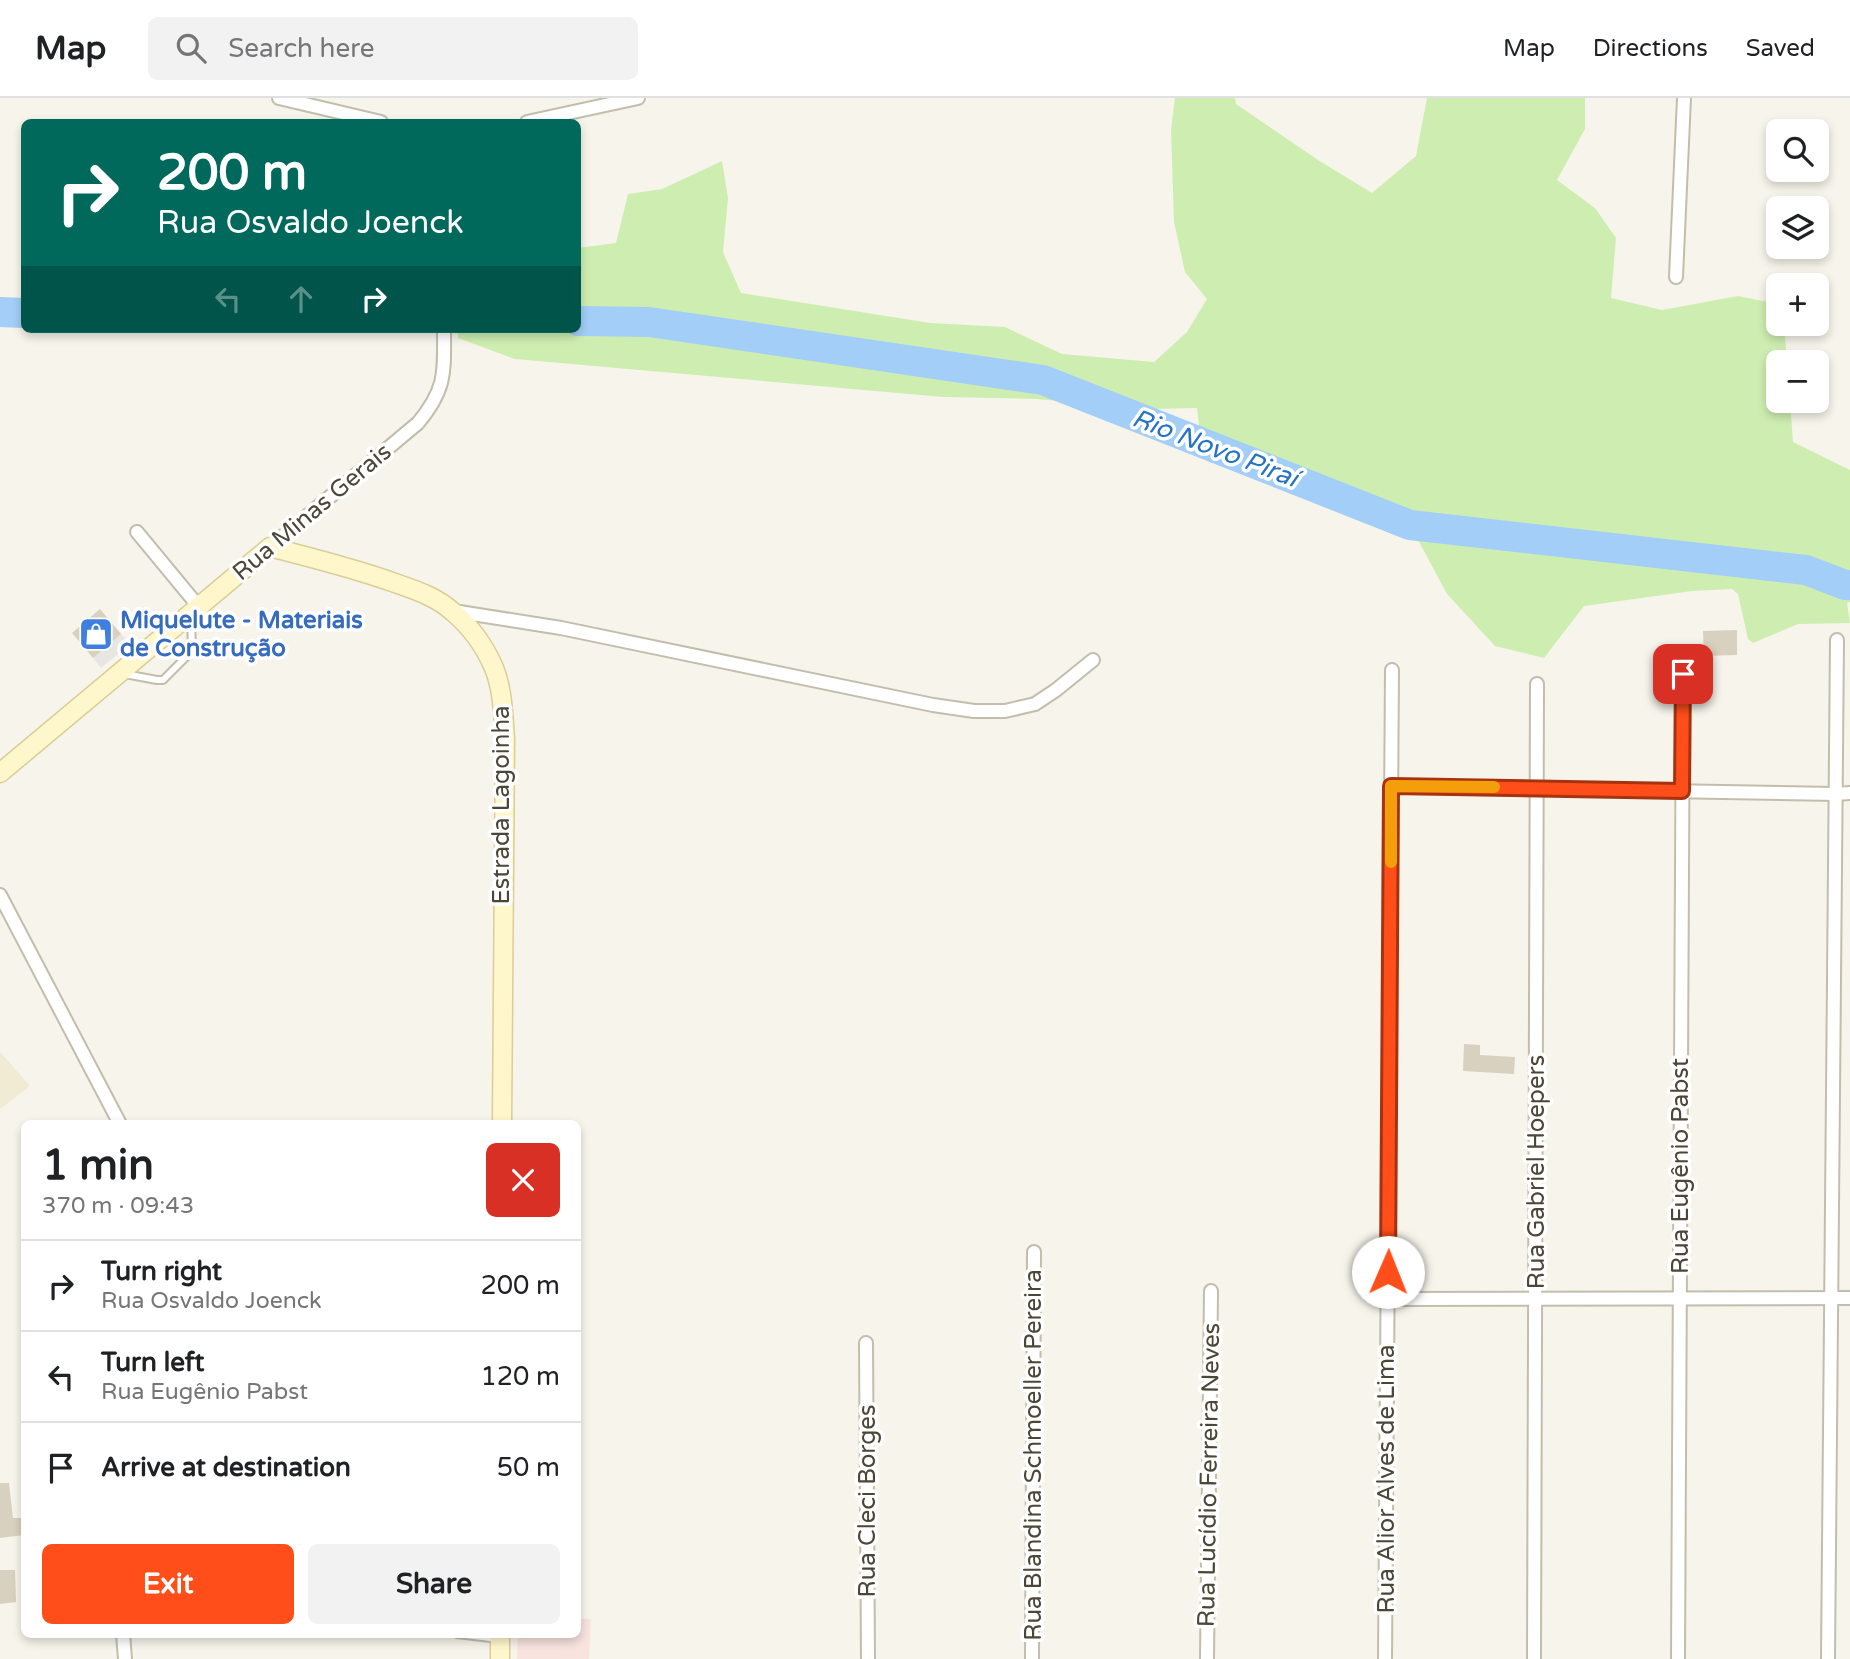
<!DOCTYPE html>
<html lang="en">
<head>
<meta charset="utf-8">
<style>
	:root { --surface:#fff; --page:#f2f2f2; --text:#202124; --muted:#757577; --line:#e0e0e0; --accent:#ff4e19 }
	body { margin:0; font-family:"Varela Round",sans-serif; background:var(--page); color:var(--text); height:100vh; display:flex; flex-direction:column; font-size:26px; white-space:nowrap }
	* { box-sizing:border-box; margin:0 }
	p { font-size:23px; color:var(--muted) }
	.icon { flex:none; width:38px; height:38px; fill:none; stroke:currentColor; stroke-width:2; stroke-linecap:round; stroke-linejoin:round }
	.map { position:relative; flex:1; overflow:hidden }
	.side { position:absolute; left:21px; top:1022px; width:560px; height:518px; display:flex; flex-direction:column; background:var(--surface); border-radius:10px; box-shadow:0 4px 10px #0003 }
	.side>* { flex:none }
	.banner { position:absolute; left:21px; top:21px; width:560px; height:214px; border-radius:10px; box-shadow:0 4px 10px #0003; background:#00695c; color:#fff; overflow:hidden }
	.tools { position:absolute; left:1766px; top:21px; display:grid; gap:14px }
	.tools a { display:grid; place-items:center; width:63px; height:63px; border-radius:10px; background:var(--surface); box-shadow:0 4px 10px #0003; font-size:35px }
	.pin { position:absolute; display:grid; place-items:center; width:60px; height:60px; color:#fff; margin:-30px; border-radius:14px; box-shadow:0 4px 10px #0006 }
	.me { position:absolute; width:77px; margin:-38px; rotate:1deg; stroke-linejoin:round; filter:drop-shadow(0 0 5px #0008) }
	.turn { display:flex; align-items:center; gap:24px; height:147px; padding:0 21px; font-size:32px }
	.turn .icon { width:91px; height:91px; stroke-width:2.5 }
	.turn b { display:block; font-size:49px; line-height:60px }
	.lanes { display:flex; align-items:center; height:66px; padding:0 21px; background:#0003; justify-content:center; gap:35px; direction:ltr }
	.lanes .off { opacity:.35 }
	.round { display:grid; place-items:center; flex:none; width:74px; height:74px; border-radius:10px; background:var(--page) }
	.overview { display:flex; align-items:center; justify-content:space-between; height:119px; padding:0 21px }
	h1 { font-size:42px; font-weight:700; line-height:52px }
	.button { display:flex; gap:14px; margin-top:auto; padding:14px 21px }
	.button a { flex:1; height:80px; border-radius:10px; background:var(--accent); color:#fff; font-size:28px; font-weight:700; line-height:80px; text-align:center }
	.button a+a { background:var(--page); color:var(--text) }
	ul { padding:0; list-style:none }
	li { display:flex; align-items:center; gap:21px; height:91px; padding:0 21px; border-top:2px solid var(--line) }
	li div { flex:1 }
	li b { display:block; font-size:26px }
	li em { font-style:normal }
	header { display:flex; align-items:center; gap:42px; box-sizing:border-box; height:98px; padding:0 35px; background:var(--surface); border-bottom:2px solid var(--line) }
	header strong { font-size:33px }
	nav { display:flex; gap:38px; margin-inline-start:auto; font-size:24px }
	.search { width:490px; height:63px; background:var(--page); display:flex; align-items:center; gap:18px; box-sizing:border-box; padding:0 24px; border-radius:10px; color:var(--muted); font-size:26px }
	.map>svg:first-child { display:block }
	.education { fill:#f1ebd4 }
	.medical { fill:#f8e3de }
	.green { fill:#ceeeb1 }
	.parking { fill:#e8e6e2 }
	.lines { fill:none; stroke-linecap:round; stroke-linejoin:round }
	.river { stroke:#a3cef7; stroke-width:30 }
	.building { fill:#d9d1bf }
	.service-casing { stroke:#c3bdac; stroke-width:10 }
	.minor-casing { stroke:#c3bdac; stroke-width:16 }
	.secondary-casing { stroke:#dacd97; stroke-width:21 }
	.service { stroke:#fff; stroke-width:6 }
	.minor { stroke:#fff; stroke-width:12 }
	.secondary { stroke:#fff7cc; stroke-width:18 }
	.route-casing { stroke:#a63310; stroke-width:18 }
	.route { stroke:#ff4e19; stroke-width:12 }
	.slow { stroke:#f59e0b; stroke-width:12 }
	.labels { text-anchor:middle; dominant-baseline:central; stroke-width:7; stroke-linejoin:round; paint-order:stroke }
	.street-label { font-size:24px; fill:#4c4637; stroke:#fff }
	.shop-label { font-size:24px; font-weight:bold; fill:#366cbe; stroke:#fff; text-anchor:start }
	.water-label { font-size:26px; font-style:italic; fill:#2574c4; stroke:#fff }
</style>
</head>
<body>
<header>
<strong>Map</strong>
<div class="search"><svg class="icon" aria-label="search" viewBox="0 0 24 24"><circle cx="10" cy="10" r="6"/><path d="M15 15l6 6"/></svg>Search here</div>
<nav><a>Map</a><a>Directions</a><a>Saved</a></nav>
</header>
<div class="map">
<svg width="1850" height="1561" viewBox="0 0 1850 1561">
	<rect width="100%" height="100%" fill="#f7f4eb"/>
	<path class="education" d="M0,954l30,34 -30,23z"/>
	<path class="medical" d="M578,1521h13l-2,40h-72l1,-24 60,-1z"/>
	<path class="green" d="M1175,0h60l1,6 82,56 54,33 44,-37 11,-58h158v31l-28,51 38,28 21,30 -5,60 51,12 76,-14 40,8v20h6l3,38h-9v39h12l3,41 57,28v132l-3,1 3,20 -52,1 -45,19 -5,-4 -10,-45 -6,-5 -40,2 -108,15 -40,52 -49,-12 -48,-52 -37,-69 -209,-82 -4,-35 -45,1 -116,-10 -93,-2 -428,-38 -57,-21v-9h120v-81l38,-5 12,-49 34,-5 60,-28 6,37 -5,54 18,41 189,30 75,4 57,27 92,8 33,-30 20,-33 -22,-27 -11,-50 -3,-92z"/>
	<path class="parking" d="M121,536l9,10 -29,24 -8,-10z"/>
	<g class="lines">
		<g class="river">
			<path d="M0,214l24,1"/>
			<path d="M578,223l71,1 394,58 367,145 396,45 39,15h5"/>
		</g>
	</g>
	<g class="building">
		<path d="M100,511l21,25 -28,24 -21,-25z"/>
		<path d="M1737,532v25l-33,1 -1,-25z"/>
		<path d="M1464,946l16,1v10l35,2 -1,17 -51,-3z"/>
		<path d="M0,1385h9l4,35h11v17l-24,3z"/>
		<path d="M0,1472h15l1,32 -16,2z"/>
	</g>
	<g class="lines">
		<g class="service-casing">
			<g id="service">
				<path d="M125,576l32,6h6l29,-29 -1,-32"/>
				<path d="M457,1536l42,5"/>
			</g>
		</g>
		<g class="minor-casing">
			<g id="minor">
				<path d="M279,0l102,24"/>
				<path d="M527,24l111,-24"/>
				<path d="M1676,179l8,-179"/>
				<path d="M137,434l62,75"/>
				<path d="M270,449l148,-124c29,-35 26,-51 26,-94"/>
				<path d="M453,513l108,17 372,77 41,6h31l30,-7 21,-14 37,-30"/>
				<path d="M1391,688l445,8 14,-1"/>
				<path d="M0,797l120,229"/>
				<path d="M1387,1201l463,-1"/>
				<path d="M866,1245l2,316"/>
				<path d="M123,1536l2,25"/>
				<path d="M1032,1561l2,-407"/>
				<path d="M1207,1561l4,-368"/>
				<path d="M1385,1561l7,-989"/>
				<path d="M1534,1561l3,-975"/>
				<path d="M1678,1561l5,-985"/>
				<path d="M1828,1561l9,-1019"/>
			</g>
		</g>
		<g class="secondary-casing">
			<g id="secondary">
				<path d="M0,675l270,-226c42,11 84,21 125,36 20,7 42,14 58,29 18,15 32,35 41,56 9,22 9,47 11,70l-3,386"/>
				<path d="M500,1561v-25"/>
			</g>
		</g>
		<use href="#service" class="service"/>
		<use href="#minor" class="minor"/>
		<use href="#secondary" class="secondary"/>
	</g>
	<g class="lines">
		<g class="route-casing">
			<path id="route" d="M1388,1174l3,-486 291,5 1,-117"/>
		</g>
		<use href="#route" class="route"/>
		<path class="slow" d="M1391,764v-76l103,1"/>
	</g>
	<defs>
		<g id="shop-square" transform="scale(1.75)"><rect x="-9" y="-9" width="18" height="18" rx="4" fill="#3f7fe0" stroke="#fff"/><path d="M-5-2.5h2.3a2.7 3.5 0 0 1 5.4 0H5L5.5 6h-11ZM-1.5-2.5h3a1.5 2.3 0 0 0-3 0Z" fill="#fff"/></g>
	</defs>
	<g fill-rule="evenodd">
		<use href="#shop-square" x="96" y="536"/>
	</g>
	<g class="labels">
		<g class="street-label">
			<text transform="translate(312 414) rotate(-40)">Rua Minas Gerais</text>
			<text transform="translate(501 707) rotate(-90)">Estrada Lagoinha</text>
			<text transform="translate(1680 1068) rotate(-90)">Rua Eugênio Pabst</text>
			<text transform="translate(1536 1074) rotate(-90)">Rua Gabriel Hoepers</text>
			<text transform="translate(1033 1357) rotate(-90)">Rua Blandina Schmoeller Pereira</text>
			<text transform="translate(1209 1377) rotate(-89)">Rua Lucídio Ferreira Neves</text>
			<text transform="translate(1386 1381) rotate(-90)">Rua Alior Alves de Lima</text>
			<text transform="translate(867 1403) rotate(-90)">Rua Cleci Borges</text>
		</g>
		<g class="shop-label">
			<text x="120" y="522">Miquelute - Materiais<tspan x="120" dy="28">de Construção</tspan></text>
		</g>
		<g class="water-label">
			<text transform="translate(1215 350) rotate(21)">Rio Novo Piraí</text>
		</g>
	</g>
</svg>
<div class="tools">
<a><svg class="icon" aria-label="search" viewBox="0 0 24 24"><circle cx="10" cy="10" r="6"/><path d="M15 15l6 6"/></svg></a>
<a><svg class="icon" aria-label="layers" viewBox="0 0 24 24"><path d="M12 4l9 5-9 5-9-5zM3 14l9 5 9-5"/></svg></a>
<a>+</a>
<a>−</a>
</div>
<div class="pin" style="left:1683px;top:576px;background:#d93025"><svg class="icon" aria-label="arrive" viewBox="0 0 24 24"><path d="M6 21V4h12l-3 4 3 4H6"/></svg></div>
<svg class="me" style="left:1388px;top:1174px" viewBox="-20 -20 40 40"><circle r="19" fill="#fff"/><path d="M0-13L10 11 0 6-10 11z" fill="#ff4e19"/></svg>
<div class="banner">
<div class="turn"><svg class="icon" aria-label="right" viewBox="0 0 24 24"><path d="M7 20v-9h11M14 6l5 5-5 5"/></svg><div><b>200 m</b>Rua Osvaldo Joenck</div></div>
<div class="lanes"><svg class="icon off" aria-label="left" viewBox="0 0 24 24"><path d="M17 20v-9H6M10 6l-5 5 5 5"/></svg><svg class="icon off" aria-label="ahead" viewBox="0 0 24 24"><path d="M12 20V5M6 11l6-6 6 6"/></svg><svg class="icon" aria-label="right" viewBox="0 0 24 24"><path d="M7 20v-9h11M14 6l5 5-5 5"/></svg></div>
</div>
<section class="side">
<div class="overview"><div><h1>1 min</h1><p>370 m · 09:43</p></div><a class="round" style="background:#d93025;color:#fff"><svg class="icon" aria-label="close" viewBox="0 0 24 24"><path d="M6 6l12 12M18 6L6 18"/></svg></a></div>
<ul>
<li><svg class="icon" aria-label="right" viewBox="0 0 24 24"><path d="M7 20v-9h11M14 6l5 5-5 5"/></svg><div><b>Turn right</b><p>Rua Osvaldo Joenck</p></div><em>200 m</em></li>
<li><svg class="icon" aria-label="left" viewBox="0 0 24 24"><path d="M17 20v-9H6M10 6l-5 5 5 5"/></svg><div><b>Turn left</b><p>Rua Eugênio Pabst</p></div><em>120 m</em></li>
<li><svg class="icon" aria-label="arrive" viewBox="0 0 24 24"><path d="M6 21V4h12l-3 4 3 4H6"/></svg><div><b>Arrive at destination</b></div><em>50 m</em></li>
</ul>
<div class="button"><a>Exit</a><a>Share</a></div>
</section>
</div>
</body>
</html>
